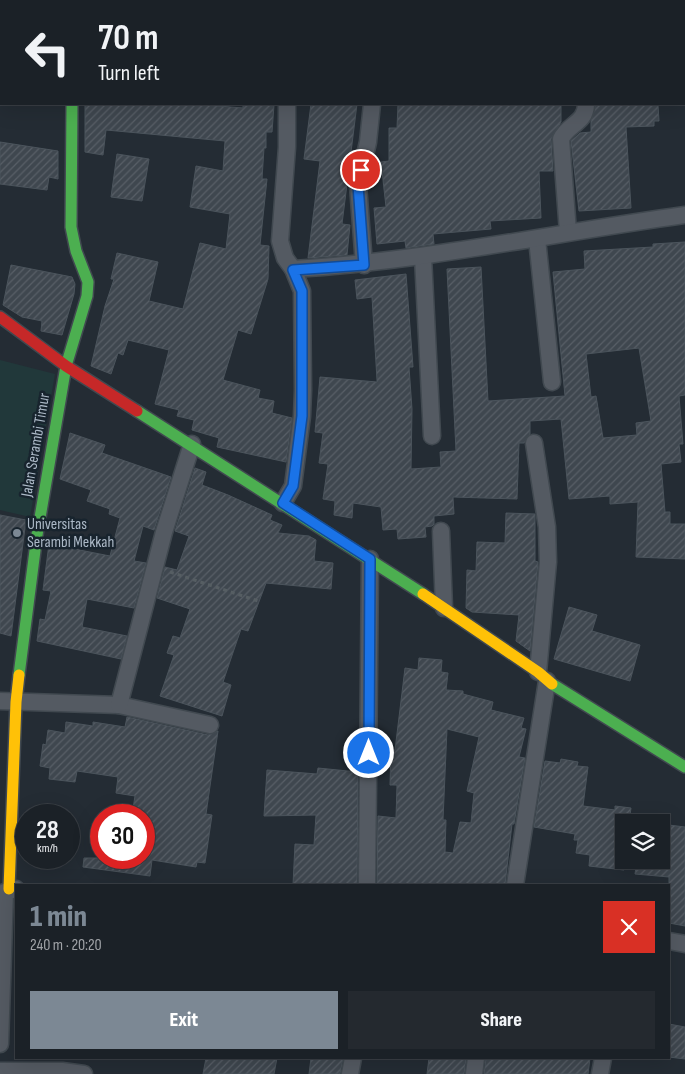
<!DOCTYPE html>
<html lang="en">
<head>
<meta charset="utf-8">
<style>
	:root { --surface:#1b2127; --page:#24292f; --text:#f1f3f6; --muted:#a0a3a7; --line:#393e44; --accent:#7c8894 }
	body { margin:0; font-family:"Sofia Sans Condensed",sans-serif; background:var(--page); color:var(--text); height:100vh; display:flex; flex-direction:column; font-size:19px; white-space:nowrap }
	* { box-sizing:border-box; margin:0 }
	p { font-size:16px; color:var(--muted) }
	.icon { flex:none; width:28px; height:28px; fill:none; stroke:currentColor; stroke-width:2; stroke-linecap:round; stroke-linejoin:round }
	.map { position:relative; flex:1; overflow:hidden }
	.drawer { position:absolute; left:15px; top:884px; width:655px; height:175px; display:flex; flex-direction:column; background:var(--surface); border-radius:0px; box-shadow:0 5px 20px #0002,0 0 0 1px var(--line) }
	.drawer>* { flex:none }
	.guide { position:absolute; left:0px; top:0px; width:685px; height:105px; box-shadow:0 5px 20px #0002,0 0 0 1px var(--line); background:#1b2127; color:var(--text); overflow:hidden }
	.tools { position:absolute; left:615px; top:814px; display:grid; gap:10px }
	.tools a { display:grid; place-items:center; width:55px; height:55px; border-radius:0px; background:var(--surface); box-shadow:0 5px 20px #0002,0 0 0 1px var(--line); font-size:25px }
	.speed { position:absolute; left:15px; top:804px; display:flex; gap:10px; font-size:25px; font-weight:700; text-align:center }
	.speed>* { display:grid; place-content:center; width:65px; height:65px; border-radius:50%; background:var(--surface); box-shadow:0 5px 20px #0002,0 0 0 1px var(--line); line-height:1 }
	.speed small { font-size:12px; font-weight:400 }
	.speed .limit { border:8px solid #d22; background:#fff; color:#111 }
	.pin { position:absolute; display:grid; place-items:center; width:42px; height:42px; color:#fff; margin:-21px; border:2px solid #fff; border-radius:50%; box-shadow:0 1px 5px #0007 }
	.me { position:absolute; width:55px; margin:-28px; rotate:0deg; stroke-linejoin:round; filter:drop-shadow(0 0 4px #0008) }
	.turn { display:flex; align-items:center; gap:18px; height:105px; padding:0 15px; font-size:22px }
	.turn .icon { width:65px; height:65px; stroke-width:2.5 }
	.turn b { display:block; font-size:35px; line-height:42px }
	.round { display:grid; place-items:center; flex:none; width:52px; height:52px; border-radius:0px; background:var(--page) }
	.summary { display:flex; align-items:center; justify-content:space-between; height:85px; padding:0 15px }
	h1 { font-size:30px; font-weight:800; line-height:38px; color:var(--accent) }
	.primary-button { display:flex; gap:10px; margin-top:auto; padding:10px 15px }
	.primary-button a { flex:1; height:58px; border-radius:0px; background:var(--accent); color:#fff; font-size:20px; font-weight:800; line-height:58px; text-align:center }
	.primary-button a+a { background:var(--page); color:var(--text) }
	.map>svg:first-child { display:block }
	.green { fill:#21383a }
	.building { fill:url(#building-hatch); stroke:#4b545c; fill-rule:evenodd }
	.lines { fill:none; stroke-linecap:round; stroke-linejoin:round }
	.street-casing { stroke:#414950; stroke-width:19 }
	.fast-casing { stroke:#414950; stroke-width:14 }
	.slow-casing { stroke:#414950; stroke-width:14 }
	.jam-casing { stroke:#414950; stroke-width:14 }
	.path { stroke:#565e63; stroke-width:3; stroke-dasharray:4 4; stroke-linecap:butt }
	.street { stroke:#545a62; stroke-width:16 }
	.fast { stroke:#4caf50; stroke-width:11 }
	.slow { stroke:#ffc107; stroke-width:11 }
	.jam { stroke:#c62828; stroke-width:11 }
	.route-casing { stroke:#114b97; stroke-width:12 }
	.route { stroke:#1a73e8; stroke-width:9 }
	.poi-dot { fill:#7c8894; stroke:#18242e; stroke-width:2 }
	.labels { text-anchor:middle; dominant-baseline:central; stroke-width:5; stroke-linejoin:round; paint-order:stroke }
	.street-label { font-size:16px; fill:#acb9c7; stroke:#18242e }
	.poi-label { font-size:16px; fill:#acb9c7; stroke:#18242e; text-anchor:start }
</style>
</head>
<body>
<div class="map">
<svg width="685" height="1074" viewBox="0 0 685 1074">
	<defs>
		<pattern id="building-hatch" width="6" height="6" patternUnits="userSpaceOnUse" patternTransform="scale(1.25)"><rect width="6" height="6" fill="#3f474f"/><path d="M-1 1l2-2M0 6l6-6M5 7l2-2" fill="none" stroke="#585f67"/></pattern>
	</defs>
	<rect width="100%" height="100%" fill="#242c34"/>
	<path class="green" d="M0,360l55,14 -25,143 -30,-7z"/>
	<g class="building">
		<path d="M85,104h109l49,4v-4l31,1 -2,27h-6v16h-2l-2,31h5l-7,66 9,1 -1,33 -17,55 -13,-4 -15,50 37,10 -2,8 16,3 -2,12 20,5 -6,44 -69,-15 2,-9 -27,-8 2,-10 -17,-4 2,-6 -24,-6 14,-54 -41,-10 -5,15 -5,-2 -7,21 -20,-8 14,-60 9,-27h-3l6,-26 41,9 -9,39 34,8 17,-66 26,6 4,-35 -40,-7 6,-41 27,5 2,-30 -119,-11 -3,25 -18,-3z"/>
		<path d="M311,104h46l-15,120 8,1 -3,30 -39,3 12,-97 -16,-2z"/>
		<path d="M398,104h163v18l-10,17 2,32h-14l2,47 -51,3 1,8 -58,5 1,10 -28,4 -1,-7 -28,3 -3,-36 12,-1 -5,-45 8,-1v-33h8z"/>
		<path d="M596,104l62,1 1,16h-5v5l-28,1 5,81 -52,3 -8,-70 9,-8 11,-1v-11z"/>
		<path d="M0,142l58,9v28l-9,-2 -2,13 -47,-6z"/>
		<path d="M117,154l32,5 -7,42 -31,-4z"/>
		<path d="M685,242v153l-6,1 4,48h-4l2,18 -20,2 4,48h5v12h15v35l-49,-2 2,-55 -28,2v-8l-41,3 -8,-80 -31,2v13l-6,9h-5l-2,56 -64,-2 1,17 -20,2v8l-2,2 -7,1 1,10 -28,2 -1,-10 -14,1 -2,-23 -28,-4 -1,15 -18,-3 1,-14 -12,-2 5,-35 -9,-1 4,-30 -8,-1 5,-55 57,5v-2l-5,-83 -15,2 -2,-19 51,-6 7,93h-4l3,42 -1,60 30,-2 -1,-15 16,-1 -9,-182 34,-2 7,134 77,-5 -12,-124 32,-3 -1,-18 69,-4v-3zM639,348l12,73 -15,2 1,12 -34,3 -7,-42 -5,1 -5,-43z"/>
		<path d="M11,265l61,12 3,7 -1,10 -12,41 -21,-4 1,-10 -20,-4 -19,-12z"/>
		<path d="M70,433l35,12 -3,8 69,24 -17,53 -11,-4 -9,35 12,2 -12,45 -47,-9 -5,28 45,9 -6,23 -84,-18 3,-22 5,1 6,-29 -8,-1 6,-46 61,12 10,-38 -11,-4 1,-5 -23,-8 4,-11 -31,-11z"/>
		<path d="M195,468l11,4 -4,13 26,10 44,20 -2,5 12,5 -4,8 31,3 7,4 -2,21 19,2 -2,26 -65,-6 -18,48 -7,-2 -18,53 8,3 -9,31 -62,-20 14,-41 -7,-2 6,-17 7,2 10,-29 -33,-11 8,-31 12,3 12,-34 -14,-5z"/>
		<path d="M506,513l29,1v47l3,1 -8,89 -14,-10 3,-26 -47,-3 -6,-4 1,-38 9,1 1,-29 28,1z"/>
		<path d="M0,515l26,5 -15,116 -11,-3z"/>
		<path d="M569,607l28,8 -5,16 48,14 -10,36 -76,-22z"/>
		<path d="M419,658l23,2 -1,12 7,1 -2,17 17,1v3l30,8 -2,8 33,8 -3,10 5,1 -7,28 6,1 -11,66h-2l-7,61h-128l1,-69 18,2 1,-33h-7l1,-35h4l10,-82 13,2zM447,729l32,8 -12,54 7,2 -3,30 -11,-1 -7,31 -8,-1 1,-32h-3z"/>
		<path d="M127,717l81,18 10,-4 -12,83 6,1 -7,48 -8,-1 -1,5 -44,-7 -2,16 -67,-9 1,-9h60v-43h-12l3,-19 -19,-3 2,-16 -41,-6 -2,11 -26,-3 1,-11 -10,-2 3,-22 3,1 2,-15 17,3 1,-11 27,4v-4l32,5z"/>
		<path d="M561,759l17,3 -1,4 11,1 -5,39 32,4v-4l16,2 -2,14h-5v48l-35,-4 1,-11 -14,-2 2,-13h-4l1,-6 -41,-7 11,-66 15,2z"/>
		<path d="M318,768l40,4 -1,113h-64l2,-41 19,1 2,-30 -52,1 3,-46 50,4z"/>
		<path d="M661,824l24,3v99l-16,-3v-46l-34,-3 2,-14h24z"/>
		<path d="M669,1024l16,3v32l-16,-2z"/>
		<path d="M206,1058h71l-3,16h-71z"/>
		<path d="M311,1058h32l-3,16h-31z"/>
		<path d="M429,1058h37l-2,16h-37z"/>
		<path d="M486,1058h104l-2,16h-104z"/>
	</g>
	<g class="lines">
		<g class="street-casing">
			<g id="street">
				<path d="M582,0v1"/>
				<path d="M75,1v-1"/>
				<path d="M307,1v-1"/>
				<path d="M472,1v-1"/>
				<path d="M568,232l-7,-93c7,-15 25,-16 25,-35"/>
				<path d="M537,239l15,143"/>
				<path d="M423,257l9,179"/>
				<path d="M364,265l-6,-80 10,-43 4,-38"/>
				<path d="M293,269c132,-8 261,-36 392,-54"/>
				<path d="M534,443l13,84 1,35 -10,110"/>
				<path d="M283,503l10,-17 9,-70 1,-26 -1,-99 -9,-22 -8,-11 -5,-17 7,-94v-43"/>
				<path d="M441,531l3,77"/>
				<path d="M0,701l119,4 91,20"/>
				<path d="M119,705l45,-173 28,-88"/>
				<path d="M367,885l3,-326"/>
				<path d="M515,885l32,-204"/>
				<path d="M669,941l16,3"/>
				<path d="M0,1044l5,-152 11,-3"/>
				<path d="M0,1071h62l22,3"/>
				<path d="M350,1074l3,-16"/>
				<path d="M474,1074l2,-16"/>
				<path d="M600,1074l3,-16"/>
			</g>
		</g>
		<g class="fast-casing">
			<g id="fast">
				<path d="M137,411l286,183"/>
				<path d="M19,675l18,-140 29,-169 21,-70 1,-14 -12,-31 -5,-24 1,-123"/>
				<path d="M552,684l133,83"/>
			</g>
		</g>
		<g class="slow-casing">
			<g id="slow">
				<path d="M423,594l115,78 14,12"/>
				<path d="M9,889l7,-187 3,-27"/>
			</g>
		</g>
		<g class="jam-casing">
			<path id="jam" d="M0,317l66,49 71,45"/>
		</g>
		<path class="path" d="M170,572l88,29"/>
		<use href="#street" class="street"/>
		<use href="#fast" class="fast"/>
		<use href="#slow" class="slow"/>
		<use href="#jam" class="jam"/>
	</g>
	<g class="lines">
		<g class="route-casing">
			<path id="route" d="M361,170l-3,15 6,80 -71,5 9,21v125l-9,70 -10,17 87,56 -1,194"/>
		</g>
		<use href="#route" class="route"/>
	</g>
	<circle class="poi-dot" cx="17" cy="533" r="5"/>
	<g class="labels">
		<g class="street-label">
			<text transform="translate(36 445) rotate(-80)">Jalan Serambi Timur</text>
		</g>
		<g class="poi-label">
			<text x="27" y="524">Universitas<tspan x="27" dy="18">Serambi Mekkah</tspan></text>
		</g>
	</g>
</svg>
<div class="tools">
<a><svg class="icon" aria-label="layers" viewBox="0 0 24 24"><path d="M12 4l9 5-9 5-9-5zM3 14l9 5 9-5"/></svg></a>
</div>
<div class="speed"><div>28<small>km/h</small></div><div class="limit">30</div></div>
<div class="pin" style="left:361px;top:170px;background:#d93025"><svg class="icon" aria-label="arrive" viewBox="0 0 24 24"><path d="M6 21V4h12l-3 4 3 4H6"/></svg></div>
<svg class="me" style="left:369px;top:753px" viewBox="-20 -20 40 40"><circle r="17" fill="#1a73e8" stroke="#fff" stroke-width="3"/><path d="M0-11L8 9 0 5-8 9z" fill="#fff"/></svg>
<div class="guide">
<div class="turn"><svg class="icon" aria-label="left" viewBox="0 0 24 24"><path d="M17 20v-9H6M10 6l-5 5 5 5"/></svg><div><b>70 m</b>Turn left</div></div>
</div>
<section class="drawer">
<div class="summary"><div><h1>1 min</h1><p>240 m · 20:20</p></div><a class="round" style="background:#d93025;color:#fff"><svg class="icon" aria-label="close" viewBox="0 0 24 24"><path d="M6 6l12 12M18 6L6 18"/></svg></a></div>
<div class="primary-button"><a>Exit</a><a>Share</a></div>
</section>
</div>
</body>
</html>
